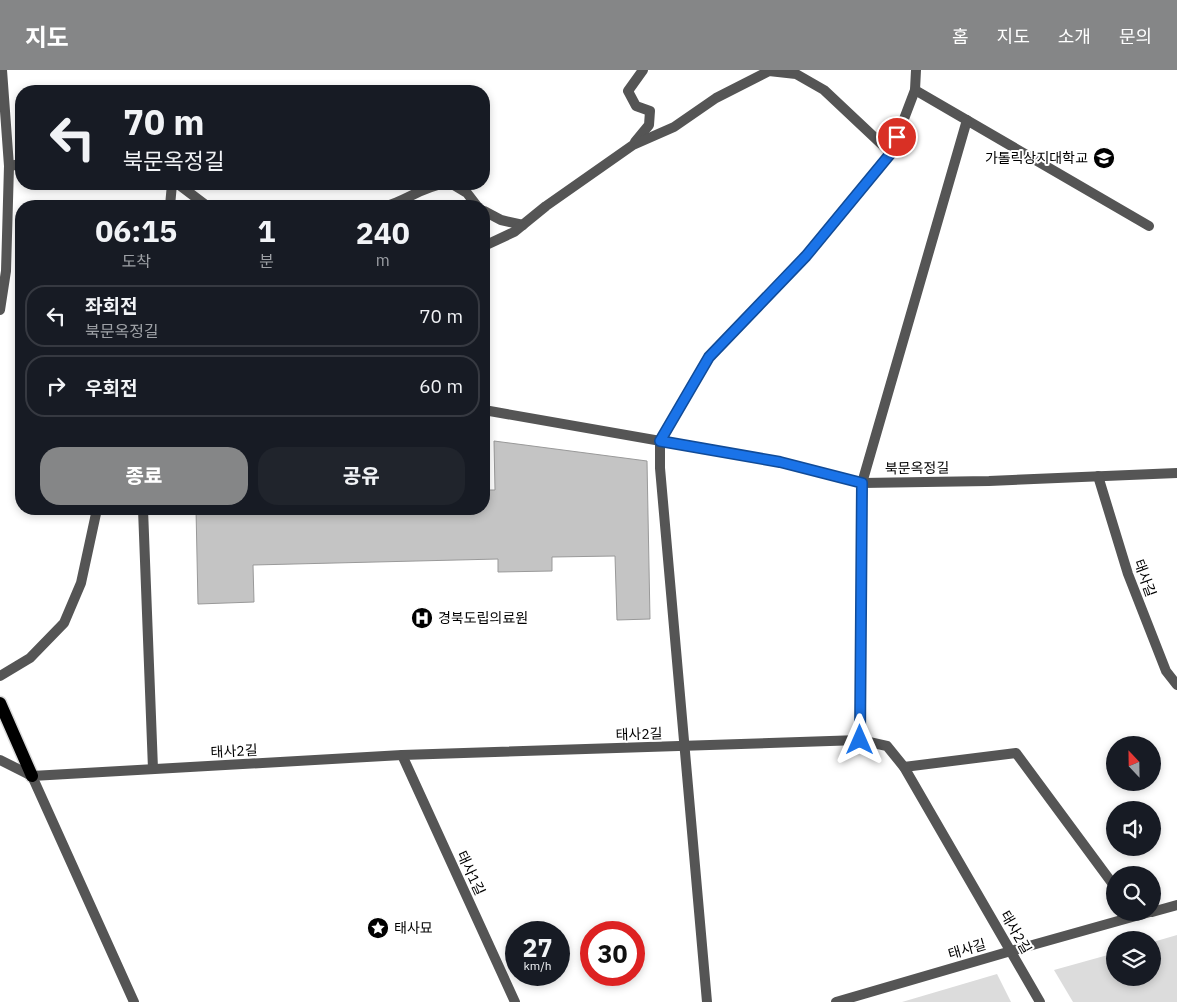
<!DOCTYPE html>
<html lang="ko">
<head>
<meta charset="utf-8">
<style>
	:root { --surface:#171b24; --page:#20242c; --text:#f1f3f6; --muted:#9ea1a6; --line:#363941; --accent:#858687 }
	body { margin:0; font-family:"IBM Plex Sans","Noto Sans KR",sans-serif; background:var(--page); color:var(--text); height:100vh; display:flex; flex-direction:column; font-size:19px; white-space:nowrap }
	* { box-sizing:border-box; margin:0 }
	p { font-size:16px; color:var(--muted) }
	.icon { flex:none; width:28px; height:28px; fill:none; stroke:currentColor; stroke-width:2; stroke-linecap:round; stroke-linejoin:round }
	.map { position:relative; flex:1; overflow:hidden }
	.side { position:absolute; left:15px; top:130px; width:475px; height:315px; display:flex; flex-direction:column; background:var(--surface); border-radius:20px; box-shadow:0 2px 8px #0003 }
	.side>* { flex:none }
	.banner { position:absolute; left:15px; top:15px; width:475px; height:105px; border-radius:20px; box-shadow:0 2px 8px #0003; background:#171b24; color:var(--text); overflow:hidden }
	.needle { width:32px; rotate:338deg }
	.controls { position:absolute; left:1106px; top:666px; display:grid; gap:10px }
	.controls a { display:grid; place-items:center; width:55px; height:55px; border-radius:50%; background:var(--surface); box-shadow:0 2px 8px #0003; font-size:25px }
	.speed { position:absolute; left:505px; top:851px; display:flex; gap:10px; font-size:25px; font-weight:700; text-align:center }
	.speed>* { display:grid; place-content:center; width:65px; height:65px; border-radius:50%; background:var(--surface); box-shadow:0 2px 8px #0003; line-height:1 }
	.speed small { font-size:12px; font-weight:400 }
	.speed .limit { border:8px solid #d22; background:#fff; color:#111 }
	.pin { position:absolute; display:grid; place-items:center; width:42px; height:42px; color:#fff; margin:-21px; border:2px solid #fff; border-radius:50%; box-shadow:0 1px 5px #0007 }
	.me { position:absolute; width:55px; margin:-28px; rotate:0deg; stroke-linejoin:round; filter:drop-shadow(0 0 4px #0008) }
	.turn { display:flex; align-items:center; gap:18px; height:105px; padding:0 25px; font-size:22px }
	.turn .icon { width:65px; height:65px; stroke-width:2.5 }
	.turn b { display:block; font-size:35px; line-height:42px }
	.eta { display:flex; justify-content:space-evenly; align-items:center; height:85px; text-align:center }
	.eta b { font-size:30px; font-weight:800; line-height:35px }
	.button { display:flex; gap:10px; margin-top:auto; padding:10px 25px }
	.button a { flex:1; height:58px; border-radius:20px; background:var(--accent); color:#fff; font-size:20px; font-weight:800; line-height:58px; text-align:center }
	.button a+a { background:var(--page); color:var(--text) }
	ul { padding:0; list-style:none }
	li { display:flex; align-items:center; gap:15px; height:62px; margin:0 10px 8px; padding:0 15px; border:2px solid var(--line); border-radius:20px }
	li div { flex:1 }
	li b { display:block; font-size:19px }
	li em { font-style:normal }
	header { display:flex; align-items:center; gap:30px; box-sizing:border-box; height:70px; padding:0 25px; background:var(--accent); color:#fff }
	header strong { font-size:24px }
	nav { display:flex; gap:28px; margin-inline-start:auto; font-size:18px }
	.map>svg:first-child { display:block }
	.green { fill:#dcdcdc }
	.building { fill:#c4c4c4; stroke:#999 }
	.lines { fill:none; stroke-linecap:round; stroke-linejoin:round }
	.primary-casing { stroke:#dbdbdb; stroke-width:15 }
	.service { stroke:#555; stroke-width:10 }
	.minor { stroke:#555; stroke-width:10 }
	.tertiary { stroke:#555; stroke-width:10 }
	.primary { stroke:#000; stroke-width:12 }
	.route-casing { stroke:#114b97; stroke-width:12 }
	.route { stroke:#1a73e8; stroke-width:9 }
	.labels { text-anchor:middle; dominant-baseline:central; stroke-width:4; stroke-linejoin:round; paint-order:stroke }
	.poi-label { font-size:14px; fill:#000; stroke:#fff; text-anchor:start }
	.street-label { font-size:14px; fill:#000; stroke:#fff }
</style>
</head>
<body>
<header>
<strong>지도</strong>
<nav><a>홈</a><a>지도</a><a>소개</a><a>문의</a></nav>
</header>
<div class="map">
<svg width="1177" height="932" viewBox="0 0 1177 932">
	<rect width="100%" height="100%" fill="#fff"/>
	<g class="green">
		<path d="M1177,865v67h-104l-19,-32 61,-17v25h37l1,-36z"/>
		<path d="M997,904l14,28h-109z"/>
	</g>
	<path class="building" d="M494,371l153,20 3,158 -33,1 -2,-64 -63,1v14l-54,1v-13l-245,6 1,37 -56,2 -2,-95h56v1l232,-1v-19h11z"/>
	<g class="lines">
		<g class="primary-casing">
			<path id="primary" d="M0,633l32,73"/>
		</g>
		<g class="service">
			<path d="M915,20l234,136"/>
			<path d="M143,439l10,260"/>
		</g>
		<g class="minor">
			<path d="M635,72l14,-17 1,-14 -14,-5 -8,-15 15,-21"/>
			<path d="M9,96l12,-2"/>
			<path d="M178,114l29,22"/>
			<path d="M452,114l15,9 10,13"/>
			<path d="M170,136l2,-22"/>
			<path d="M386,136c20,-5 37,-20 58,-22"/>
			<path d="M484,141l17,9 22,5"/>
			<path d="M484,176l30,-14 32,-26 87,-61 41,-18 42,-29 53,-27 27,3 28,16 67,63"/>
			<path d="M484,340l296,52 82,21 127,-2 188,-8"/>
			<path d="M1098,406l30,98 38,97 11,14"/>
			<path d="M0,606l30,-18 34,-35 17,-40 16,-74"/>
			<path d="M860,670l2,-257 105,-363"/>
			<path d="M402,685l113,247"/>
			<path d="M904,697l112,-14 99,134"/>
			<path d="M32,706l370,-21 458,-15 27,6 17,21 136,235"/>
			<path d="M1152,842l25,-7"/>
			<path d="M707,932l-47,-534v-27l49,-84 97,-101 85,-103 24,-63 1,-20"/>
			<path d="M836,932l175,-51 139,-39"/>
		</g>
		<g class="tertiary">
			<path d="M0,240l6,-39 3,-105 -7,-96"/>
			<path d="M0,690l32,16 102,226"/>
		</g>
		<use href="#primary" class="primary"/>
	</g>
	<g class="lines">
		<g class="route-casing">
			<path id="route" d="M860,670l2,-257 -82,-21 -120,-21 49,-84 97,-101 85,-103 6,-16"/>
		</g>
		<use href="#route" class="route"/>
	</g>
	<defs>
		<g id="university-disc" transform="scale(1.125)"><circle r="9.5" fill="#000" stroke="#fff"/><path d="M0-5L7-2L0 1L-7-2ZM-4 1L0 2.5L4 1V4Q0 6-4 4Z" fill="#fff"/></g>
		<g id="hospital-disc" transform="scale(1.125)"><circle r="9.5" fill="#000" stroke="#fff"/><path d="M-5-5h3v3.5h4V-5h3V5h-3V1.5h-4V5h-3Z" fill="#fff"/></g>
		<g id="sight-disc" transform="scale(1.125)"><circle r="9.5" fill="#000" stroke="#fff"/><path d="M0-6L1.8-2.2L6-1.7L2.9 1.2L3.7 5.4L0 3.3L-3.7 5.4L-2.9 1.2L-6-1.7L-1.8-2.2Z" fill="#fff"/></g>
	</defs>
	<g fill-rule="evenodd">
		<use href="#university-disc" x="1104" y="88"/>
		<use href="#hospital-disc" x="422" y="548"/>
		<use href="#sight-disc" x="378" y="858"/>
	</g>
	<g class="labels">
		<g class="poi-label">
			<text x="1088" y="88" text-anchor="end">가톨릭상지대학교</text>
			<text x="438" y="548">경북도립의료원</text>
			<text x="394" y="858">태사묘</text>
		</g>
		<g class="street-label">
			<text transform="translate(917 398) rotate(-1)">북문옥정길</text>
			<text transform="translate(1145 508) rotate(70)">태사길</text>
			<text transform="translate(639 664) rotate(-2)">태사2길</text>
			<text transform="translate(234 681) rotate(-3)">태사2길</text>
			<text transform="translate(471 803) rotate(65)">태사1길</text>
			<text transform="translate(1016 862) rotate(60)">태사2길</text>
			<text transform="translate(967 879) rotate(-16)">태사길</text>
		</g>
	</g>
</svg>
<div class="controls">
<a><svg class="needle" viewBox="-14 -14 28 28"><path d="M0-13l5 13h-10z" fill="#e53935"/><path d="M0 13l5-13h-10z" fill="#9ea1a6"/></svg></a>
<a><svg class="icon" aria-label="sound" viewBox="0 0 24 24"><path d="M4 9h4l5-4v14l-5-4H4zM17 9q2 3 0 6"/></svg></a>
<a><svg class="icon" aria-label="search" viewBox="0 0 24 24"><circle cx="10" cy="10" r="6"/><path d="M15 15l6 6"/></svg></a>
<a><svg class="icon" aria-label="layers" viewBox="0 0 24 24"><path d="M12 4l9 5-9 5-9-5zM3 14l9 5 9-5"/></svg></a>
</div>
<div class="speed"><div>27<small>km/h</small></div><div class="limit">30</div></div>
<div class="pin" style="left:897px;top:67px;background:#d93025"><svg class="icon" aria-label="arrive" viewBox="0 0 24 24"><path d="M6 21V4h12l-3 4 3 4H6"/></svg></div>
<svg class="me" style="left:860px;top:670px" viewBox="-20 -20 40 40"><path d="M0-17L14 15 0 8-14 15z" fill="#1a73e8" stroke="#fff" stroke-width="4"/></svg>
<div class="banner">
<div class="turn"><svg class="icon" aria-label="left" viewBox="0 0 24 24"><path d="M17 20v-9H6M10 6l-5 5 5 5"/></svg><div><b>70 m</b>북문옥정길</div></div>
</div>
<section class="side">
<div class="eta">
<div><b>06:15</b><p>도착</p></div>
<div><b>1</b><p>분</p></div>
<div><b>240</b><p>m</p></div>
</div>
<ul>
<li><svg class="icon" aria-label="left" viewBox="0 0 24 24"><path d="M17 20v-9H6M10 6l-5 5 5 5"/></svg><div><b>좌회전</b><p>북문옥정길</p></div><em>70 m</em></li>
<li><svg class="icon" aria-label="right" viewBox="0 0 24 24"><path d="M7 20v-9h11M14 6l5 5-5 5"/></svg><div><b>우회전</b></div><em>60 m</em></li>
</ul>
<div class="button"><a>종료</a><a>공유</a></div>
</section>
</div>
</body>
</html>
